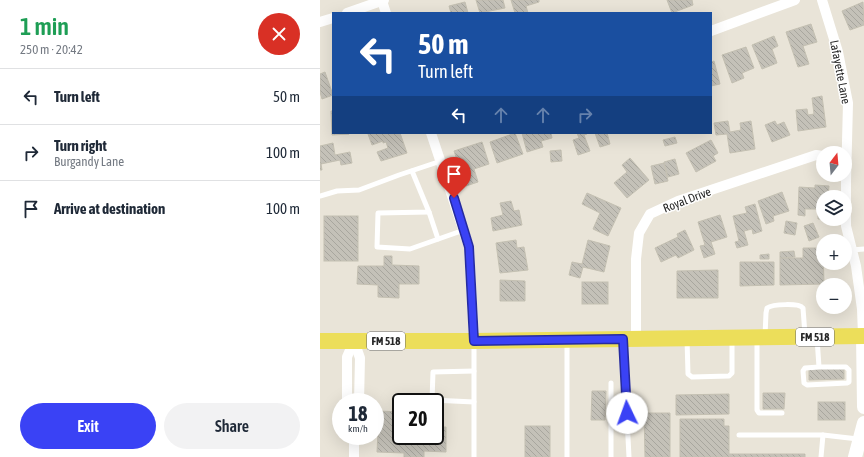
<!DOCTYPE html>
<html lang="en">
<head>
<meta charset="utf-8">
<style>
	:root { --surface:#fff; --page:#f2f2f3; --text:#1f2937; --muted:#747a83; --line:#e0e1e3; --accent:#3a42f5 }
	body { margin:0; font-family:"Asap Condensed",sans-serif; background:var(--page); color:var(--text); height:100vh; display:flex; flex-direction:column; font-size:15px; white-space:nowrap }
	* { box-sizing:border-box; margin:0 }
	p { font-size:13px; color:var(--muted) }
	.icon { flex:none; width:22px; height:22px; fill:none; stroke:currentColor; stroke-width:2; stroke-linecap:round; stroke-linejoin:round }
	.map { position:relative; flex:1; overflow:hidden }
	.panel { display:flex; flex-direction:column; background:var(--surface); width:320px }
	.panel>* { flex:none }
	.top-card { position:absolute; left:12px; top:12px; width:380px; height:122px; border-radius:0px; box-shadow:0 4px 16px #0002; background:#1a4fa0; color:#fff; overflow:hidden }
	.needle { width:26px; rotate:16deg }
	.tools { position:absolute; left:496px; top:146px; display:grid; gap:8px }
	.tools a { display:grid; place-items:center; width:36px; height:36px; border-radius:50%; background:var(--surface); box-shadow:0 4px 16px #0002; font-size:20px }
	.speed { position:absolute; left:12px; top:393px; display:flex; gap:8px; font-size:20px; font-weight:700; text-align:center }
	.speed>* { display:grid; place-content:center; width:52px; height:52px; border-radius:50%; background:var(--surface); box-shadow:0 4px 16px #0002; line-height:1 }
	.speed small { font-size:10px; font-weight:400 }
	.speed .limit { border:2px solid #111; border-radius:6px; background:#fff; color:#111 }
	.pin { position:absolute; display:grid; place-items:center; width:34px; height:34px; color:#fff; margin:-41px -17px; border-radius:50% 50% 50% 0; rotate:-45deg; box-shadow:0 0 4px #0007 }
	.pin .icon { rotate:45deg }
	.me { position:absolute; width:44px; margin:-22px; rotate:357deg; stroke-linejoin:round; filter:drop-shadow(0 0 3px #0008) }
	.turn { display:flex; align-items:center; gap:14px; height:84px; padding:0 20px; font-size:18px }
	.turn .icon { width:52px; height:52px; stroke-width:2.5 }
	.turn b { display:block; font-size:28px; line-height:34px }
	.lanes { display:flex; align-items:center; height:38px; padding:0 20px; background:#0003; justify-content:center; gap:20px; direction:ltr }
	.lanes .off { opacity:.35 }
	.round { display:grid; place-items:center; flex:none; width:42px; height:42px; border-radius:21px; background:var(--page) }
	.head { display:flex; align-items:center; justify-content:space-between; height:68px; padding:0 20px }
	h1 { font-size:24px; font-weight:600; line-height:30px; color:#1e9e55 }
	.primary-button { display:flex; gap:8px; margin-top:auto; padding:8px 20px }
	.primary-button a { flex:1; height:46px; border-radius:24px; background:var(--accent); color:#fff; font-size:16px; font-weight:600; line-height:46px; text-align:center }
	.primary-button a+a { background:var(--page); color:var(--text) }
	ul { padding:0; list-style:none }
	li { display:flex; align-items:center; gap:12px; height:56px; padding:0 20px; border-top:1px solid var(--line) }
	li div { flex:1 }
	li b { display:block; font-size:15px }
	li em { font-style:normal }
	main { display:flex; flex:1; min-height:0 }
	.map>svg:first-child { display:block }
	.building { fill:url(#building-back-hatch); stroke:#c4c0b2 }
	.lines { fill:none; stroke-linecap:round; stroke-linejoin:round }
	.lane { stroke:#fff; stroke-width:5 }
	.street { stroke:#fff; stroke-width:10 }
	.secondary { stroke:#fff; stroke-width:14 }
	.primary { stroke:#ecde5a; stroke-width:16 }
	.route-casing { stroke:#262b9f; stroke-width:10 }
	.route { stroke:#3a42f5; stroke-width:7 }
	.labels { text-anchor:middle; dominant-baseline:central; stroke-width:3; stroke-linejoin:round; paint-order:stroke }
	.shield { fill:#fff; stroke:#686868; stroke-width:1 }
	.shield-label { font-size:11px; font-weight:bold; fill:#272727 }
	.street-label { font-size:12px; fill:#272727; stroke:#fff }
</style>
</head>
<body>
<main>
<section class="panel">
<div class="head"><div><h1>1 min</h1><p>250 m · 20:42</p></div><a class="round" style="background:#d93025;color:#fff"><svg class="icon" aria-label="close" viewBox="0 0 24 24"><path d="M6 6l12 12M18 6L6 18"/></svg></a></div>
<ul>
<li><svg class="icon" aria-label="left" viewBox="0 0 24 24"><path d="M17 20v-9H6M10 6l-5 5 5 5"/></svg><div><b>Turn left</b></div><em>50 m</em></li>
<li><svg class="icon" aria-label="right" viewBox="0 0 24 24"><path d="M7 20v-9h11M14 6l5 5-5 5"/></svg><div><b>Turn right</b><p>Burgandy Lane</p></div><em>100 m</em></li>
<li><svg class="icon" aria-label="arrive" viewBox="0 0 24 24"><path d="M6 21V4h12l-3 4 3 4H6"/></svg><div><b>Arrive at destination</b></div><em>100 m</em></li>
</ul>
<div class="primary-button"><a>Exit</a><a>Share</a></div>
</section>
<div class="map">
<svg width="544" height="457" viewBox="0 0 544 457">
	<defs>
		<pattern id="building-back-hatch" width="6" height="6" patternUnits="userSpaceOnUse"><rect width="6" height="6" fill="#c4c1b8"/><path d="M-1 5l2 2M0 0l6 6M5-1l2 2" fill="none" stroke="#a8a69e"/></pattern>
	</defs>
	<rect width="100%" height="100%" fill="#e9e4d8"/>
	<g class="building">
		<path d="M156,0h27l2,8 -25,5z"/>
		<path d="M191,0h28v2l-13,4 2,7h-13z"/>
		<path d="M347,0h25l1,5 -21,8z"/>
		<path d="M145,2l3,11h-17l-2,-7z"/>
		<path d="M543,2l1,23 -14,5 -8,-19z"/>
		<path d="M491,24l6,18 -14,4 6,18 -11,3 -12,-35z"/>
		<path d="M454,36l4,10 -6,3 5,14 -15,6 -10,-24z"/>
		<path d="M426,47l8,21 -12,5 2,5 -12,5 -10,-28z"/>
		<path d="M394,61l6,23 -9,2v-24z"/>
		<path d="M5,72l8,23 -11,4 -2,-7v-18z"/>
		<path d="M502,96l4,31 -28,4 -2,-21 11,-1 1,6 6,-1 -2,-16z"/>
		<path d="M11,111h2v22l16,1 -17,1z"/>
		<path d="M408,121l2,11 11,-2 -1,-7 11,-2 4,28 -25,4 -3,-19 -11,1 -2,-12z"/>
		<path d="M455,121l2,4 7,-3 6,13 -18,7 -7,-17z"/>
		<path d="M50,133h30l7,20 -26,8 -4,-9 11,-4 -2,-6 -3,1v-2l-11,4 -4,-11z"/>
		<path d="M195,133l8,21 -26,9 -7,-21z"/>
		<path d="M202,133h29l1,5 -11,3 2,6 -16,5z"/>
		<path d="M257,133h9l1,1 -3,1 6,16 -12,4 -5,-15 6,-2z"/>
		<path d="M275,133h12l3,11 -10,3z"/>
		<path d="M355,137l2,6 -12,3 -2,-6z"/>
		<path d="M391,140l7,13 -5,3 3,5 -20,11 -10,-19z"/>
		<path d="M162,142l7,22 -15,5 4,13 -12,4 -12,-35z"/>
		<path d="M13,143l2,12 15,-3 2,11 -11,2 -1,-5 -19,4 1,6h-2v-24z"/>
		<path d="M241,150l1,11 -11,1 -1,-11z"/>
		<path d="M310,158l19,22 -22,18 -13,-15 13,-11 -5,-7z"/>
		<path d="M355,159l4,15 -11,3 -4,-15z"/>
		<path d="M344,163l4,18 -13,3 -4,-18z"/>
		<path d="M495,185l14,1 -1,11h-5v22h4h-9v-10h-13v7l-7,-1 1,-28 16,1z"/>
		<path d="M462,192l7,19 -16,5 1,5 -8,3 -8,-23z"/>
		<path d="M267,193l34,15 -13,28 -15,-7 7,-16 -18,-9z"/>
		<path d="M191,201l3,10 5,-1 3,15 -29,6 -2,-13 12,-3 -3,-12z"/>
		<path d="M435,204l7,27 -9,3 -1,-5 -8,2 4,14 -11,3 -2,-6 4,-1 -6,-25 14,-3 -2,-6z"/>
		<path d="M400,215l7,22 -16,5 4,12 -11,4 -4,-12 5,-1 -7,-23z"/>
		<rect x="4" y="216" width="34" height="45"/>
		<path d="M466,221l11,2 -2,12 -11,-2z"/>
		<path d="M493,223l6,14 -10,4 -5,-15z"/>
		<path d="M365,230l9,20 -16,8 -2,-3 -15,7 -6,-14 23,-11 -1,-3z"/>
		<path d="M196,240l1,8 7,-1 4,23 -28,3 -4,-30z"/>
		<path d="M268,240l22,6 -6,26 -21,-5 -3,11 -11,-3 3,-13 10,2z"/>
		<path d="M483,248h20l1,36 -44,1v-27h23z"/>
		<path d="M474,251l1,6 -15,1v-6z"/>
		<path d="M449,254v5h-9v-4z"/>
		<path d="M64,256h8v9l27,1v18h-20v14l-21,-1v-12l-21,-1 1,-18h26z"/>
		<path d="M420,262h34v23l-34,1z"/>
		<path d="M398,270v28h-41v-27z"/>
		<path d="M180,280l25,1v20h-25z"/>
		<rect x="262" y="282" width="26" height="22"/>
		<path d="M489,369h35v10l-35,1z"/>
		<path d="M272,391h14l-1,29h-14z"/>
		<path d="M443,393h22l-1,16h-21z"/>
		<path d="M409,394v20l-53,1v-20z"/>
		<rect x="498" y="402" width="27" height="18"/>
		<path d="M59,411l22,1v24h34v-9h11v25l-22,-1v6h-20v-4l-27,-1z"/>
		<path d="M324,413h26v44h-25z"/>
		<path d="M360,419h44v7h5v28h76v3h-125z"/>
		<rect x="205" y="426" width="25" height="31"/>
	</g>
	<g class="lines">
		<g class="lane">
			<path d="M92,171l17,41 -51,1 -1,34 33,2 54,-19"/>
			<path d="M0,196l17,-5 22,-1 40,-15 42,-14"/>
			<path d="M109,212l9,27"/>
			<path d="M532,250l12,-1"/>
			<path d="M445,336l1,-23 1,-5c6,-4 32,-5 36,0l2,27"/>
			<path d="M497,338l2,29h27l3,3v12l-2,1 -40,2 -3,-2 -1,-12 2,-3 14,-1"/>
			<path d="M367,339l1,35 4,3 37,-1 3,-3v-33"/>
			<path d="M303,340l6,117"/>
			<path d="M437,340v70l2,3h23"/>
			<path d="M247,343v114"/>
			<path d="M154,344v113"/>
			<path d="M154,371l-41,1 -1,28 42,2"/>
			<path d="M291,383v74"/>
			<path d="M419,435h84l-2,22"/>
			<path d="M503,435l35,4"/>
		</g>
		<g class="street">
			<path d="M502,0l16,52 10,51 -2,78v45l10,40 6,43 1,26"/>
			<path d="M62,1l4,12"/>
			<path d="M27,13l37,-13"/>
			<path d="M0,22l13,-4"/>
			<path d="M391,31l84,-31"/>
			<path d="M111,133l38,114 5,94"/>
			<path d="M316,339v-80l3,-26 11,-19 28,-13 138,-46 7,1"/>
			<path d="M34,341l6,17 -1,44"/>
			<path d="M27,402v-45l7,-16"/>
			<path d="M34,436v21"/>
		</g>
		<g class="secondary">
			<path d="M543,335l1,72"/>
			<path d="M535,457l9,-34"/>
		</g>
		<path class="primary" d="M0,341h154l390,-5"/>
	</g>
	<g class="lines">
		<g class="route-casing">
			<path id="route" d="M134,198l15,49 5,94 149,-2 4,74"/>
		</g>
		<use href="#route" class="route"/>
	</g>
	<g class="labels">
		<g class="shield">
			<rect x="476" y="328" width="38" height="18" rx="3"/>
			<rect x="47" y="332" width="38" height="18" rx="3"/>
		</g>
		<g class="shield-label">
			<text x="495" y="337">FM 518</text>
			<text x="66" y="341">FM 518</text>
		</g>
		<g class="street-label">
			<text transform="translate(520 72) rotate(79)">Lafayette Lane</text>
			<text transform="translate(367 200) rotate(-21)">Royal Drive</text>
		</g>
	</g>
</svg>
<div class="tools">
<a><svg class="needle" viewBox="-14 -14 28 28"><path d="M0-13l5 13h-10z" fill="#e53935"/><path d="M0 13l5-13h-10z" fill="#747a83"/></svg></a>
<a><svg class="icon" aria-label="layers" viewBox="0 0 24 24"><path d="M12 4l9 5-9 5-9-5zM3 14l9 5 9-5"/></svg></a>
<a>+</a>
<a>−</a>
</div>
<div class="speed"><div>18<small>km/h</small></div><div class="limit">20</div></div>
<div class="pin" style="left:134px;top:198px;background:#d93025"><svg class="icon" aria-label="arrive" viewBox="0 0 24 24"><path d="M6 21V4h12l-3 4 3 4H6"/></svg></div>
<svg class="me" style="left:307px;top:413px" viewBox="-20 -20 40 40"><circle r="19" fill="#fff"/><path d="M0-13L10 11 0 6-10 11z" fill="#3a42f5"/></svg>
<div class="top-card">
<div class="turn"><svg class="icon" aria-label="left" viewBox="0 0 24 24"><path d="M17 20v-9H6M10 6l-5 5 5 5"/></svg><div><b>50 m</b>Turn left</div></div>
<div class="lanes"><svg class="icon" aria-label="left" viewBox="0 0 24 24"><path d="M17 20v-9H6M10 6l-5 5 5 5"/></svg><svg class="icon off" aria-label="ahead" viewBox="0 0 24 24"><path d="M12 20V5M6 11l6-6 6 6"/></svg><svg class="icon off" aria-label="ahead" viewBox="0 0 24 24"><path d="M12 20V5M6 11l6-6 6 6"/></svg><svg class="icon off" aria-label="right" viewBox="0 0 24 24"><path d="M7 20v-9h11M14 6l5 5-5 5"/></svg></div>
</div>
</div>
</main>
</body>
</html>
